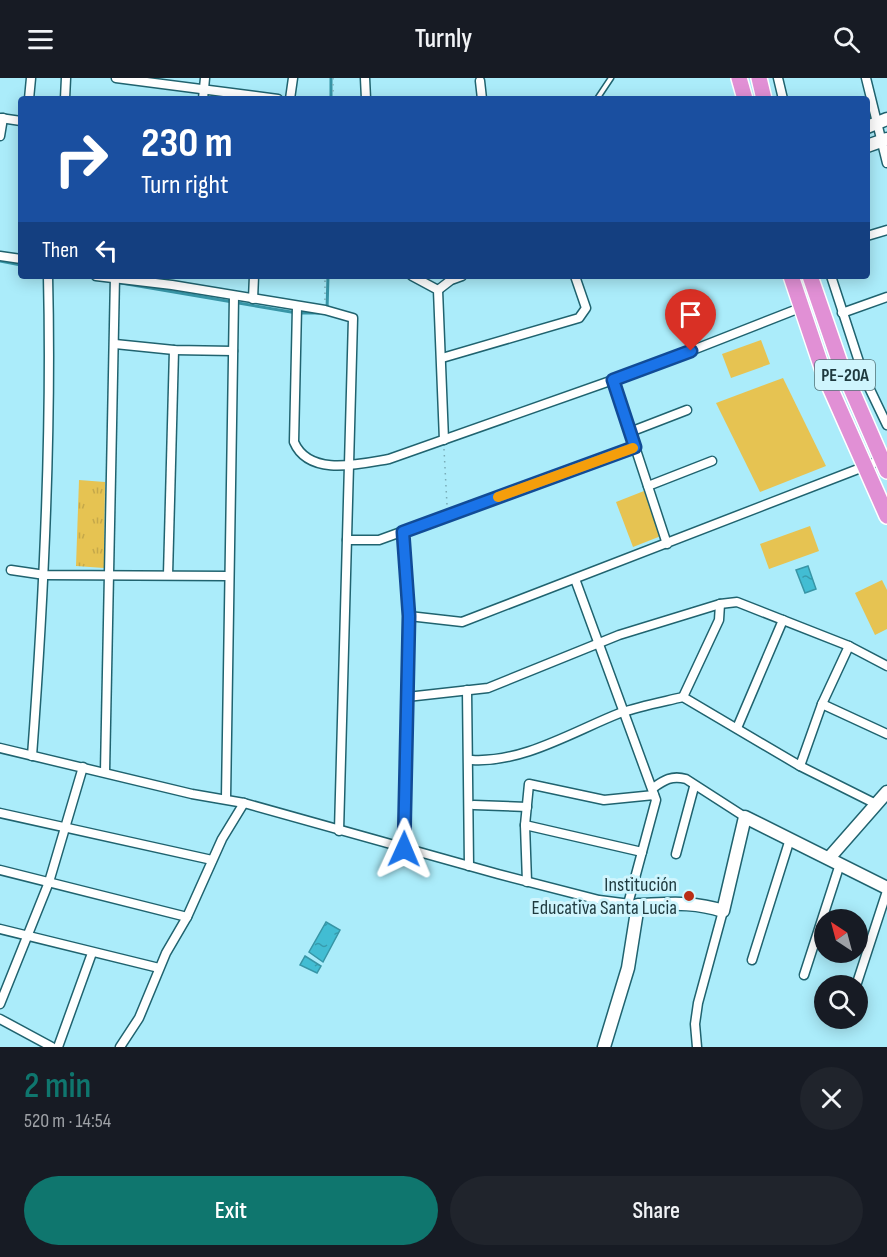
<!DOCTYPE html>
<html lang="en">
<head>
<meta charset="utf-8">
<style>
	:root { --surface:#171b24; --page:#20242c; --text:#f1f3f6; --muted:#9ea1a6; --accent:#0f766e }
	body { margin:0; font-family:"Sofia Sans Condensed",sans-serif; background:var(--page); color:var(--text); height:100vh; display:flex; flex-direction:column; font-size:22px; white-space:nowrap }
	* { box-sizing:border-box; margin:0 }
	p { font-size:20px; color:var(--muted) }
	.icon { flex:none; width:33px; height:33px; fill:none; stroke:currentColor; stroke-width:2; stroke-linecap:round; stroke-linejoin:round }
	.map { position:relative; height:969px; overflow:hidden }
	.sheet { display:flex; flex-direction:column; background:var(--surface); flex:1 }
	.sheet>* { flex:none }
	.guide { position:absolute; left:18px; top:18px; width:852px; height:183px; border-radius:6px; box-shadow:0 3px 15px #0003; background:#1a4fa0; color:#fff; overflow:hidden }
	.needle { width:39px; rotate:324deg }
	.controls { position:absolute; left:814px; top:831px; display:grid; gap:12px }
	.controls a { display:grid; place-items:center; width:54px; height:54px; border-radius:50%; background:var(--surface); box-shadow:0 3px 15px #0003; font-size:30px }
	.pin { position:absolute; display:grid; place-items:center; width:51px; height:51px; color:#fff; margin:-62px -26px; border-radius:50% 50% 50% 0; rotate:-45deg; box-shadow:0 0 6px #0007 }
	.pin .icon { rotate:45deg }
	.me { position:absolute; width:66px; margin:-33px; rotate:1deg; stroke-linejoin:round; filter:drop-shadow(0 0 4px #0008) }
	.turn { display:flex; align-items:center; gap:21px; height:126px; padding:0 24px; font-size:27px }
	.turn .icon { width:78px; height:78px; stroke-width:2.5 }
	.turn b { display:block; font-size:42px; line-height:51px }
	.then { display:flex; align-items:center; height:57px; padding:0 24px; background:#0003; gap:12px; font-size:22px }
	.round { display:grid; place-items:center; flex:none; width:63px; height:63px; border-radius:32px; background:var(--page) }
	.overview { display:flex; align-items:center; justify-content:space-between; height:102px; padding:0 24px }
	h1 { font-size:36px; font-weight:600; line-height:45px; color:var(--accent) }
	.button { display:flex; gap:12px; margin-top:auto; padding:12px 24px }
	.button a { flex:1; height:69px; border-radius:36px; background:var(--accent); color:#fff; font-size:24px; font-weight:600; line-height:69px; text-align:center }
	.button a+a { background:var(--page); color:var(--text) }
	header { display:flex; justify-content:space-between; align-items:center; height:78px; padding:0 24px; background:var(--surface); font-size:27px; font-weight:600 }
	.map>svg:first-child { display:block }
	.grass { fill:url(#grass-tufts) }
	.garden { fill:#e6c352 }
	.water { fill:url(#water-ripples); stroke:#3795a6; stroke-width:1.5 }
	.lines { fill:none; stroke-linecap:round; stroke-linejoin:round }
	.stream { stroke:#3795a6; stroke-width:3 }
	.lane-casing { stroke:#20636f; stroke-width:7 }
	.street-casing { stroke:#20636f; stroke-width:11 }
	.secondary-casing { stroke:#20636f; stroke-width:15 }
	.highway-casing { stroke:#fff; stroke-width:18 }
	.path { stroke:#79acb7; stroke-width:1.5; stroke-dasharray:1.5 4.5; stroke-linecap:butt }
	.lane { stroke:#fff; stroke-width:4 }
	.street { stroke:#fff; stroke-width:8 }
	.secondary { stroke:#fff; stroke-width:12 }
	.highway { stroke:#e190d5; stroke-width:15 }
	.route-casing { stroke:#114b97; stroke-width:15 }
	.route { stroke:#1a73e8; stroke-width:10 }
	.slow { stroke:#f59e0b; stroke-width:10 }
	.poi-dot { fill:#b92d15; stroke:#cff5fd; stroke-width:2 }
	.labels { text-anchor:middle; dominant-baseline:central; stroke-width:6; stroke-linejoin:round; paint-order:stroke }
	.shield { fill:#cff5fd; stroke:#537177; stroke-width:1.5 }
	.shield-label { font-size:18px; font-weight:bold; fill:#1e393e }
	.poi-label { font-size:20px; fill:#1e393e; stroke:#cff5fd; text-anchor:end }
</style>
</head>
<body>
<header><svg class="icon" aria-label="menu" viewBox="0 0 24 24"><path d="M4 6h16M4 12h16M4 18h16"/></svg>Turnly<svg class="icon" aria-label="search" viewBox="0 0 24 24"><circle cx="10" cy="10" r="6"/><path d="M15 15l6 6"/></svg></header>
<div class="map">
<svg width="887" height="969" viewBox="0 0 887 969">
	<defs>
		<pattern id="grass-tufts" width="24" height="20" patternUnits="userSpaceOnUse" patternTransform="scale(1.5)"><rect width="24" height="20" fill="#e6c352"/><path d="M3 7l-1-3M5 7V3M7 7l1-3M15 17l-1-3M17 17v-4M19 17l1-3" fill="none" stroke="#c5a849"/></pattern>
		<pattern id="water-ripples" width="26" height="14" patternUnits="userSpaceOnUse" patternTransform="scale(1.5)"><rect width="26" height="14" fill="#42bdd3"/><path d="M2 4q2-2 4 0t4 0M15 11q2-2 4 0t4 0" fill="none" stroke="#379bad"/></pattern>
	</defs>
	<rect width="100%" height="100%" fill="#abecfa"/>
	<path class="grass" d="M79,402l26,2 -1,86 -28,-2z"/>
	<g class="garden">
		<path d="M761,262l9,24 -39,14 -9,-24z"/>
		<path d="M783,300l43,88 -66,26 -44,-89z"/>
		<path d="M644,413l17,45 -28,11 -17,-45z"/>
		<path d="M810,448l9,25 -50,18 -9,-25z"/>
		<path d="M882,502l5,10v39l-12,6 -20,-42z"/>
	</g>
	<g class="water">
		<path d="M808,488l8,23 -11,4 -9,-23z"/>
		<path d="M326,844l14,8 -17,32 -14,-10z"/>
		<path d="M305,878l16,10 -4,7 -17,-8z"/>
	</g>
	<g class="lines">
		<g class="stream">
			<path d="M331,0v21"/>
			<path d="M0,183l21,4"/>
			<path d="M85,198l9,2"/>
			<path d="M121,205l176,30h22"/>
			<path d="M327,232l1,-34"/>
		</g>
		<g class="lane-casing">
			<path id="lane" d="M597,21l14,-21"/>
		</g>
		<g class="street-casing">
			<g id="street">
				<path d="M116,0l162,21"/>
				<path d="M365,0l1,21"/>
				<path d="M778,0l5,21"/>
				<path d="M866,0l21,85"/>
				<path d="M480,3l2,18"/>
				<path d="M29,21l2,-21"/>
				<path d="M65,21l1,-21"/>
				<path d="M203,21l2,-21"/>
				<path d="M290,21l3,-21"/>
				<path d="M0,40l21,3"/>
				<path d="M0,58l3,-18"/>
				<path d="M867,158l20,-6"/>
				<path d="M0,178l21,3"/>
				<path d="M96,198l76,9 153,25 28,8 -14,513"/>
				<path d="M412,198l26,14 6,150"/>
				<path d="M831,198l33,101 23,48"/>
				<path d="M438,212l13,-10 11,-4"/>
				<path d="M253,221l1,-23"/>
				<path d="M297,229l-3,135c15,35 65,22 95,17l258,-91 153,-60"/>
				<path d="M842,235l45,-16"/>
				<path d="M115,266l59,6 59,1"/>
				<path d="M442,280l137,-40 7,-10 -11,-32"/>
				<path d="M613,302l54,164"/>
				<path d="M630,354l57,-22"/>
				<path d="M648,408l64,-25"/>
				<path d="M403,454l6,84 -5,233"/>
				<path d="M347,462h32l256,-93"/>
				<path d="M11,492l34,5 183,1"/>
				<path d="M168,497l6,-225"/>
				<path d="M575,501l81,221 -28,104"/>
				<path d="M409,538l53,6 422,-163"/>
				<path d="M467,612l2,176"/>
				<path d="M407,619l81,-9 131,-53 101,-31 17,-2 112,44 38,20"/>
				<path d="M683,619l36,-77 1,-16"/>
				<path d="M822,626l65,30"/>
				<path d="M737,650l46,-108"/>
				<path d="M0,670l192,46 52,9 254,71 101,26 39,5"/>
				<path d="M32,678c12,-160 20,-319 16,-480"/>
				<path d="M472,682c51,3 102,-29 148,-47 20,-7 42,-11 63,-16l117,69 76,38"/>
				<path d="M800,688l22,-62 27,-58"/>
				<path d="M105,694l10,-496"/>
				<path d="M653,710c11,-8 19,-13 33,-9l59,38"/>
				<path d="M226,720l8,-502"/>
				<path d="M474,727l53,2"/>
				<path d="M0,735l212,47"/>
				<path d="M525,747l117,27"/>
				<path d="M676,776l18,-67"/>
				<path d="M0,792l187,47"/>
				<path d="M527,804l-2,-57 4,-41 75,16 50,-5"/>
				<path d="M0,851l159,39"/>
				<path d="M752,882l38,-121"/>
				<path d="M804,897l36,-111"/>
				<path d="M856,908l31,-95"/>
				<path d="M0,926l49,-122 34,-115"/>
				<path d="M0,941l52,28"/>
				<path d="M58,969l34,-94"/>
				<path d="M120,969l19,-29 27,-65 21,-36 35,-78 22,-36"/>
				<path d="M697,969l-2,-23 3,-21 25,-92"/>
			</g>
		</g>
		<g class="secondary-casing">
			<g id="secondary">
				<path d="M867,49l20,-8"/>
				<path d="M867,68l20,-7"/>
				<path d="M829,780l58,-66"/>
				<path d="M604,969l24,-79 10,-63c31,-1 55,-4 85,6l22,-94 142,71"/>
			</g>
		</g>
		<g class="highway-casing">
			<g id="highway">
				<path d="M739,0l6,21"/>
				<path d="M759,0l5,21"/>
				<path d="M791,198l33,98 63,142"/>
				<path d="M810,198l30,87 47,108"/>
			</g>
		</g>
		<g class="path">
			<path d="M333,0v21"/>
			<path d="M325,222v-24"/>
			<path d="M444,371l3,56"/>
		</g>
		<use href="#lane" class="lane"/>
		<use href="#street" class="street"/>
		<use href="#secondary" class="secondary"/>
		<use href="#highway" class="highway"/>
	</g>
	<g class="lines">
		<g class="route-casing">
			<path id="route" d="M404,771l5,-233 -6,-84 232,-85 -22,-67 78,-29"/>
		</g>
		<use href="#route" class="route"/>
		<path class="slow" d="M498,419l135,-49"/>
	</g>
	<circle class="poi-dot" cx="689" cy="818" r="6"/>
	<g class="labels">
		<rect class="shield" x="815" y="282" width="60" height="30" rx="4.5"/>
		<g class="shield-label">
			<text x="845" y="297">PE-20A</text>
		</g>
		<g class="poi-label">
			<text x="677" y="807">Institución<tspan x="677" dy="23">Educativa Santa Lucia</tspan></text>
		</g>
	</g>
</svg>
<div class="controls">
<a><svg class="needle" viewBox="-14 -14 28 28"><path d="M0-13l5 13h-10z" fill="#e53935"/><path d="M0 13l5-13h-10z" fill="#9ea1a6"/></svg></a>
<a><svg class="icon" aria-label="search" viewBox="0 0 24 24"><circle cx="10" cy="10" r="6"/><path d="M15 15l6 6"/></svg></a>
</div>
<div class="pin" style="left:691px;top:273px;background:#d93025"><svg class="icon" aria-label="arrive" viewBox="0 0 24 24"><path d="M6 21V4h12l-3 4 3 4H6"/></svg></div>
<svg class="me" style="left:404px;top:771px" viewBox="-20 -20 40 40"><path d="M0-17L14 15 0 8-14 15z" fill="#1a73e8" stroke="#fff" stroke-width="4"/></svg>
<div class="guide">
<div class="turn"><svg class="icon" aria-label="right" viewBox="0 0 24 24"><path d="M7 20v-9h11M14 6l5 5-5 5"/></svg><div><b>230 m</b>Turn right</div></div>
<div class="then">Then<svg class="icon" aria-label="left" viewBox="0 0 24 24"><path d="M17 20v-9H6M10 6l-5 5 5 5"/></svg></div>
</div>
</div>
<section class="sheet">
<div class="overview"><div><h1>2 min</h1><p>520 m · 14:54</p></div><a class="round"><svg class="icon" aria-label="close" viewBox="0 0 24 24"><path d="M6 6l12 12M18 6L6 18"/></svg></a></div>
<div class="button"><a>Exit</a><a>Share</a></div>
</section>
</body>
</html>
